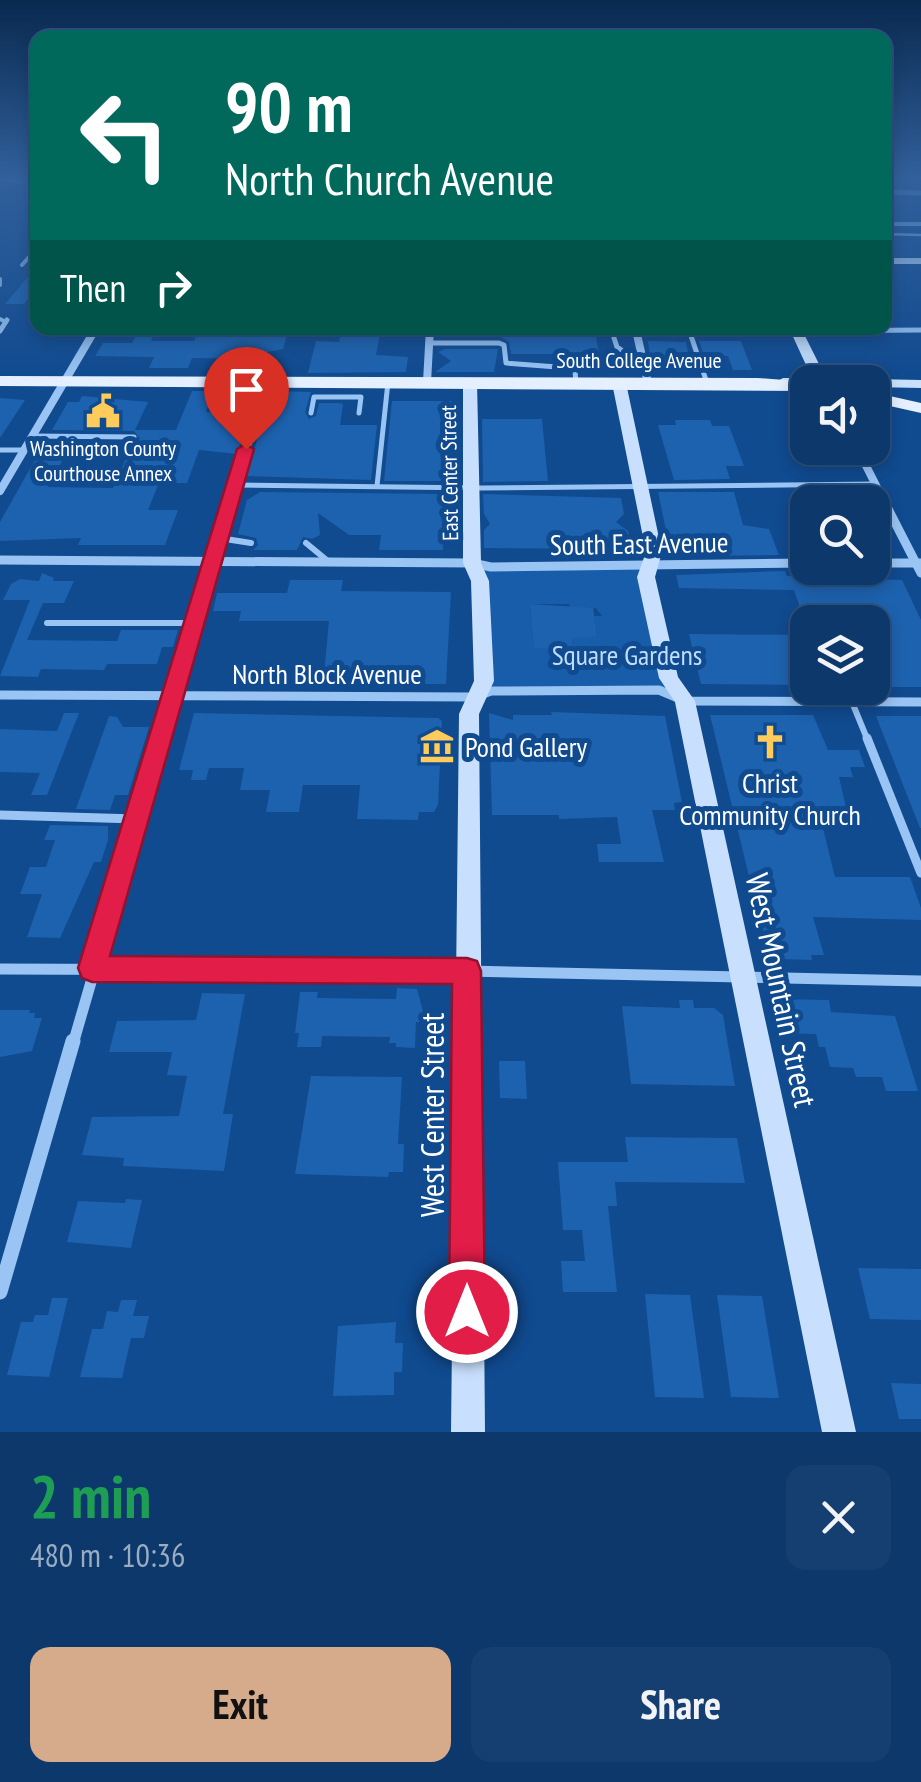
<!DOCTYPE html>
<html lang="en">
<head>
<meta charset="utf-8">
<style>
	:root { --surface:#0c386b; --page:#153f71; --text:#f1f3f6; --muted:#9aacc1; --line:#2c527e; --accent:#d6ab8b }
	body { margin:0; font-family:"PT Sans Narrow",sans-serif; background:var(--page); color:var(--text); height:100vh; display:flex; flex-direction:column; font-size:38px; white-space:nowrap }
	* { box-sizing:border-box; margin:0 }
	p { font-size:32px; color:var(--muted) }
	.icon { flex:none; width:55px; height:55px; fill:none; stroke:currentColor; stroke-width:2; stroke-linecap:round; stroke-linejoin:round }
	.map { position:relative; height:1432px; overflow:hidden }
	.drawer { display:flex; flex-direction:column; background:var(--surface); flex:1 }
	.drawer>* { flex:none }
	.guide { position:absolute; left:30px; top:30px; width:862px; height:305px; border-radius:20px; box-shadow:0 5px 15px #0003,0 0 0 2px var(--line); background:#00695c; color:#fff; overflow:hidden }
	.fabs { position:absolute; left:790px; top:365px; display:grid; gap:20px }
	.fabs a { display:grid; place-items:center; width:100px; height:100px; border-radius:20px; background:var(--surface); box-shadow:0 5px 15px #0003,0 0 0 2px var(--line); font-size:50px }
	.pin { position:absolute; display:grid; place-items:center; width:85px; height:85px; color:#fff; margin:-102px -42px; border-radius:50% 50% 50% 0; rotate:-45deg; box-shadow:0 0 10px #0007 }
	.pin .icon { rotate:45deg }
	.me { position:absolute; width:110px; margin:-55px; rotate:0deg; stroke-linejoin:round; filter:drop-shadow(0 0 8px #0008) }
	.turn { display:flex; align-items:center; gap:35px; height:210px; padding:0 30px; font-size:45px }
	.turn .icon { width:130px; height:130px; stroke-width:2.5 }
	.turn b { display:block; font-size:70px; line-height:85px }
	.then { display:flex; align-items:center; height:95px; padding:0 30px; background:#0003; gap:20px; font-size:38px }
	.round { display:grid; place-items:center; flex:none; width:105px; height:105px; border-radius:20px; background:var(--page) }
	.head { display:flex; align-items:center; justify-content:space-between; height:170px; padding:0 30px }
	h1 { font-size:60px; font-weight:600; line-height:75px; color:#1e9e55 }
	.primary-button { display:flex; gap:20px; margin-top:auto; padding:20px 30px }
	.primary-button a { flex:1; height:115px; border-radius:20px; background:var(--accent); color:#111; font-size:40px; font-weight:600; line-height:115px; text-align:center }
	.primary-button a+a { background:var(--page); color:var(--text) }
	.map>svg:first-child { display:block }
	.green { fill:#175da9; fill-rule:evenodd }
	.lines { fill:none; stroke-linecap:round; stroke-linejoin:round }
	.stream { stroke:#8abff6; stroke-width:2.5 }
	.building { fill:#1d62ae; fill-rule:evenodd }
	.lane-far3 { stroke:#99c4f3; stroke-width:4 }
	.lane-far2 { stroke:#99c4f3; stroke-width:5 }
	.lane-far1 { stroke:#99c4f3; stroke-width:6 }
	.lane { stroke:#99c4f3; stroke-width:9 }
	.street-far4 { stroke:#99c4f3; stroke-width:5 }
	.street-far3 { stroke:#99c4f3; stroke-width:8 }
	.street-far2 { stroke:#99c4f3; stroke-width:9 }
	.street-far1 { stroke:#99c4f3; stroke-width:11 }
	.street { stroke:#99c4f3; stroke-width:15 }
	.secondary { fill:#c8e0fd; fill-rule:evenodd }
	.primary { fill:#e4efff; fill-rule:evenodd }
	.route { fill:#e11d48; stroke:#92132f; stroke-width:2.5 }
	.labels { text-anchor:middle; dominant-baseline:central; stroke-width:10; stroke-linejoin:round; paint-order:stroke }
	.far-street-label { font-size:22px; fill:#fff; stroke:#104a8f }
	.far-poi-label { font-size:22px; fill:#fff; stroke:#104a8f }
	.street-label { font-size:28px; fill:#fff; stroke:#104a8f }
	.park-label { font-size:28px; fill:#c0ddfd; stroke:#104a8f }
	.poi-label { font-size:28px; fill:#fff; stroke:#104a8f; text-anchor:start }
	.near-street-label { font-size:32px; fill:#fff; stroke:#104a8f }
</style>
</head>
<body>
<div class="map">
<svg width="921" height="1432" viewBox="0 0 921 1432">
	<rect width="100%" height="100%" fill="#104a8f"/>
	<path class="green" d="M472,563l177,4 -3,10 39,124 -26,-11 -168,1zM530,604h39l2,10 25,-6 6,8h-8l3,19 -25,4 1,9h-39z"/>
	<g class="lines">
		<g class="stream">
			<path d="M0,180l38,4"/>
			<path d="M885,234l36,1"/>
		</g>
	</g>
	<g class="building">
		<path d="M38,265v21l-14,18h-19z"/>
		<path d="M140,328h17l-6,13h43l6,-13h89l-6,21 -16,3 -2,7 -73,-1 -4,10h-39l5,-11 -59,-1 8,-13h29z"/>
		<path d="M342,328h39l-5,27 32,2 -2,15 -98,1 8,-32 23,1z"/>
		<path d="M450,331h62v3l37,-2 6,4 41,1 3,17h-88l-2,-12 -8,-5h-51z"/>
		<path d="M648,341l38,1 5,27h-39z"/>
		<path d="M699,341h42l11,29h-19l-5,-14h-24z"/>
		<path d="M445,349h53l-4,23h-59l16,-11 -13,-9z"/>
		<path d="M192,391h21l-7,21h43l-12,42 -38,-4 -12,33h-28l-11,27h30l-13,35h-87l3,-7 -81,3v-19l45,-80 89,1 6,-4 -6,-8 -82,-1 16,-28h11l3,-6 66,6 -13,28h41zM65,456h62l-14,32 -65,-1z"/>
		<path d="M272,391l39,1 -6,20 4,7 7,-3 3,-13h19l5,1 -3,21h37l-6,55 -125,-4z"/>
		<path d="M0,398l25,2 -25,38z"/>
		<path d="M392,401h60l-1,19h4l-5,61h-66z"/>
		<path d="M482,419h60l6,62 -65,1z"/>
		<path d="M675,420h35l2,6h17l15,40h-18l4,13 -56,1 -16,-55h18z"/>
		<path d="M260,492l184,2 -1,56h-64l2,-15h-32l-31,-22 2,22 -8,4 -9,-2 -6,13h-44l5,-5 -2,-7 -18,-4 9,-34z"/>
		<path d="M658,492h76l9,33 26,4 10,26 -96,1 -13,-7z"/>
		<path d="M483,494l138,4 3,16 -8,8 12,9 3,18 -147,-1v-18l6,-6 -6,-10z"/>
		<path d="M785,571l2,5 115,4 19,40v67h-49v-65h-67l-11,-32 -115,-2 -3,-13z"/>
		<path d="M42,573l12,5 -1,3h21l-10,22h-21l-16,37 90,1 4,-11h57l-5,17h-11l-5,17h-50l-3,6 -63,-1 -3,8 -38,-1 30,-76h-27l8,-16 9,-5 19,2z"/>
		<path d="M290,580h53l-2,11 110,1 -5,92h-123l6,-63h-90l2,-10h-28l4,-18h70z"/>
		<path d="M530,604l63,4 4,28 -25,3 1,9h-39z"/>
		<path d="M689,634l119,1v50l-107,-1z"/>
		<path d="M551,712l114,4 17,86 -8,1 1,7h-23l12,52h-65l-2,-18h24l-4,-27 -58,2v-4h-67l-3,-102 24,7v-5h39z"/>
		<path d="M64,713h15l-32,82h-16l9,-22 -40,-1v-43l57,2z"/>
		<path d="M194,713l244,5 4,3 -4,84 -4,7h-15l-1,8 -61,-1 3,-34h-57l-4,27h-33l4,-22h-30l4,-22h-35l-3,12h-15l2,-10h-14z"/>
		<path d="M710,715h103l15,35h31l6,17h-15l3,10h-14l10,43h-28l14,57h75l11,31v12l-108,-3 11,38h-13l1,5 -33,-1 -1,-4h-10z"/>
		<path d="M109,716l8,1 6,10h26l-21,68h-13l-5,15 -34,-1z"/>
		<path d="M876,716h45v112h-1z"/>
		<path d="M50,825l58,1v14l-7,22h-7l-34,76 -33,-1 15,-43h-22l10,-27h16l9,-27h-11z"/>
		<path d="M397,988l20,1 9,33h-10l-1,26 -19,-1v-4h-7l1,-6 -68,-1 -1,11h-24l2,-14h-4l5,-41h18l-1,6 79,1z"/>
		<path d="M202,993l43,1 -22,120h10l-9,57 -101,-5 1,-8 -42,-3 10,-38 87,-1 8,-40 -20,-1 5,-23h-63l8,-31 79,-1z"/>
		<path d="M774,999l55,1 2,12 64,4 23,75h-32l-4,-14h-26l-3,-9 -23,-1 -5,-20h-6l-3,-13 -35,-1z"/>
		<path d="M679,1000h14l1,8h20l9,7 12,71 -104,-2 -9,-78 58,2z"/>
		<path d="M0,1010h30l-1,3h6l-1,5h8l-10,33 -32,6z"/>
		<path d="M499,1061h26l2,38 -27,-1z"/>
		<path d="M311,1076l91,1 -4,67h6l-1,28h-14l-1,5 -93,-3z"/>
		<path d="M625,1137l112,1 8,45 -130,-1 2,24h-9l9,86h-54l-2,-31h24l-3,-31h-19l-5,-68h70z"/>
		<path d="M126,1199l16,1 -11,48 -64,-6 11,-41 47,2z"/>
		<path d="M858,1268l63,1v51l-51,-1z"/>
		<path d="M645,1294l45,1 14,103 -49,-1z"/>
		<path d="M717,1295l45,1 17,102 -48,-1z"/>
		<path d="M52,1298h16l-19,79 -42,-2 14,-53h12l2,-7h13z"/>
		<path d="M121,1300h16l-4,16h16l-5,22h-13l-9,40 -42,-1 12,-48h11l4,-18 11,1z"/>
		<path d="M396,1322l-1,21h8l-1,29h-8v23l-61,1 5,-70z"/>
		<path d="M891,1383l30,1v35h-22z"/>
	</g>
	<g class="lines">
		<g class="lane-far3">
			<path d="M885,224h36"/>
			<path d="M22,265l16,-18"/>
			<path d="M0,279v6"/>
			<path d="M0,319l6,3"/>
		</g>
		<g class="lane-far2">
			<path d="M636,330h53l18,53"/>
			<path d="M689,330l39,3"/>
			<path d="M0,331l7,-11"/>
			<path d="M796,331l125,-1"/>
			<path d="M614,338l3,9 27,18"/>
			<path d="M429,343h70l5,2 2,18 64,5 5,3 1,12"/>
			<path d="M311,413l3,-16h47l-2,16"/>
			<path d="M32,436l102,1"/>
			<path d="M0,450h24"/>
			<path d="M235,485l246,3 395,-4"/>
			<path d="M377,486l11,-104"/>
		</g>
		<g class="lane-far1">
			<path d="M219,538l32,5"/>
			<path d="M306,543l23,19"/>
			<path d="M47,623h148"/>
			<path d="M852,702l16,39"/>
		</g>
		<g class="lane">
			<path d="M867,738l54,135"/>
			<path d="M0,815l137,4"/>
		</g>
		<path class="street-far4" d="M885,192l36,1"/>
		<g class="street-far3">
			<path d="M555,328l81,2 12,53"/>
			<path d="M427,382l3,-54"/>
			<path d="M857,448l29,57"/>
			<path d="M0,491l96,-163"/>
			<path d="M230,505l36,-124"/>
		</g>
		<g class="street-far2">
			<path d="M885,503l36,70"/>
			<path d="M0,560l472,3 19,4 317,-4"/>
			<path d="M872,563h49"/>
			<path d="M0,695l475,2 16,-6 168,-1 26,11 236,1"/>
			<path d="M161,741l69,-238"/>
		</g>
		<g class="street-far1">
			<path d="M0,969l467,2 454,10"/>
			<path d="M73,1044l89,-306"/>
		</g>
		<path class="street" d="M0,1292l73,-251"/>
		<g class="secondary">
			<rect x="885" y="258" width="36" height="6"/>
			<path d="M789,328h12l25,50h30l6,4 -84,3 -2,-3 7,-4h29z"/>
			<path d="M470,378l7,4 4,181 8,18 5,100 -15,33 6,718h-34l8,-718 15,-33 -3,-100 -8,-18v-181z"/>
			<path d="M619,379l7,4 36,169 -7,25 23,100 17,24 161,731h-34l-147,-730 -16,-24 -22,-101 9,-25 -34,-169z"/>
			<path d="M872,379l49,1v8l-49,-1v-5h-6z"/>
		</g>
		<g class="primary">
			<path d="M0,376l758,2 54,4h-4v9l-808,-5z"/>
			<path d="M872,392l49,11v10l-49,-11z"/>
		</g>
	</g>
	<linearGradient id="sky" x2="0" y2="1"><stop stop-color="#09294f"/><stop offset="0.47" stop-color="#31609b"/><stop offset="1" stop-color="#31609b" stop-opacity="0"/></linearGradient>
	<rect width="921" height="379" fill="url(#sky)"/>
	<path class="route" d="M246,444l8,5 -144,507 357,2 10,3 4,10 4,341 -5,12 -13,6 -12,-6 -6,-12 3,-328 -360,-2 -10,-4 -4,-10 159,-519z"/>
	<defs>
		<g id="civic-bare" transform="scale(2.7)"><path d="M-.6-6.5H3V-4.5H.6V-3L4-1V1h2V6H-6V1h2V-1L-.6-3ZM-1.2 2.5V6h2.4V2.5Z" fill="#ffcb5a" stroke="#104a8f" stroke-width="2.5" paint-order="stroke"/></g>
		<g id="church-bare" transform="scale(2.7)"><path d="M-1.2-6h2.4v3.5h3.3v2.4h-3.3V6h-2.4V-.1h-3.3v-2.4h3.3Z" fill="#ffcb5a" stroke="#104a8f" stroke-width="2.5" paint-order="stroke"/></g>
		<g id="museum-bare" transform="scale(2.7)"><path d="M0-6L6-3V-2H-6V-3ZM-5-1h2V3h-2ZM-1-1h2V3h-2ZM3-1h2V3H3ZM-6 4H6V6H-6Z" fill="#ffcb5a" stroke="#104a8f" stroke-width="2.5" paint-order="stroke"/></g>
	</defs>
	<g fill-rule="evenodd">
		<use href="#civic-bare" x="103" y="411"/>
		<use href="#church-bare" x="770" y="742"/>
		<use href="#museum-bare" x="437" y="746"/>
	</g>
	<g class="labels">
		<g class="far-street-label">
			<text x="639" y="360">South College Avenue</text>
			<text transform="translate(449 473) rotate(-91)">East Center Street</text>
		</g>
		<g class="far-poi-label">
			<text x="103" y="448">Washington County<tspan x="103" dy="25">Courthouse Annex</tspan></text>
		</g>
		<g class="street-label">
			<text transform="translate(639 543) rotate(-1)">South East Avenue</text>
			<text x="327" y="673">North Block Avenue</text>
		</g>
		<g class="park-label">
			<text x="627" y="654">Square Gardens</text>
		</g>
		<g class="poi-label">
			<text x="465" y="746">Pond Gallery</text>
			<text x="770" y="782" text-anchor="middle">Christ<tspan x="770" dy="32">Community Church</tspan></text>
		</g>
		<g class="near-street-label">
			<text transform="translate(782 990) rotate(78)">West Mountain Street</text>
			<text transform="translate(432 1115) rotate(-90)">West Center Street</text>
		</g>
	</g>
</svg>
<div class="fabs">
<a><svg class="icon" aria-label="sound" viewBox="0 0 24 24"><path d="M4 9h4l5-4v14l-5-4H4zM17 9q2 3 0 6"/></svg></a>
<a><svg class="icon" aria-label="search" viewBox="0 0 24 24"><circle cx="10" cy="10" r="6"/><path d="M15 15l6 6"/></svg></a>
<a><svg class="icon" aria-label="layers" viewBox="0 0 24 24"><path d="M12 4l9 5-9 5-9-5zM3 14l9 5 9-5"/></svg></a>
</div>
<div class="pin" style="left:246px;top:449px;background:#d93025"><svg class="icon" aria-label="arrive" viewBox="0 0 24 24"><path d="M6 21V4h12l-3 4 3 4H6"/></svg></div>
<svg class="me" style="left:467px;top:1312px" viewBox="-20 -20 40 40"><circle r="17" fill="#e11d48" stroke="#fff" stroke-width="3"/><path d="M0-11L8 9 0 5-8 9z" fill="#fff"/></svg>
<div class="guide">
<div class="turn"><svg class="icon" aria-label="left" viewBox="0 0 24 24"><path d="M17 20v-9H6M10 6l-5 5 5 5"/></svg><div><b>90 m</b>North Church Avenue</div></div>
<div class="then">Then<svg class="icon" aria-label="right" viewBox="0 0 24 24"><path d="M7 20v-9h11M14 6l5 5-5 5"/></svg></div>
</div>
</div>
<section class="drawer">
<div class="head"><div><h1>2 min</h1><p>480 m · 10:36</p></div><a class="round"><svg class="icon" aria-label="close" viewBox="0 0 24 24"><path d="M6 6l12 12M18 6L6 18"/></svg></a></div>
<div class="primary-button"><a>Exit</a><a>Share</a></div>
</section>
</body>
</html>
